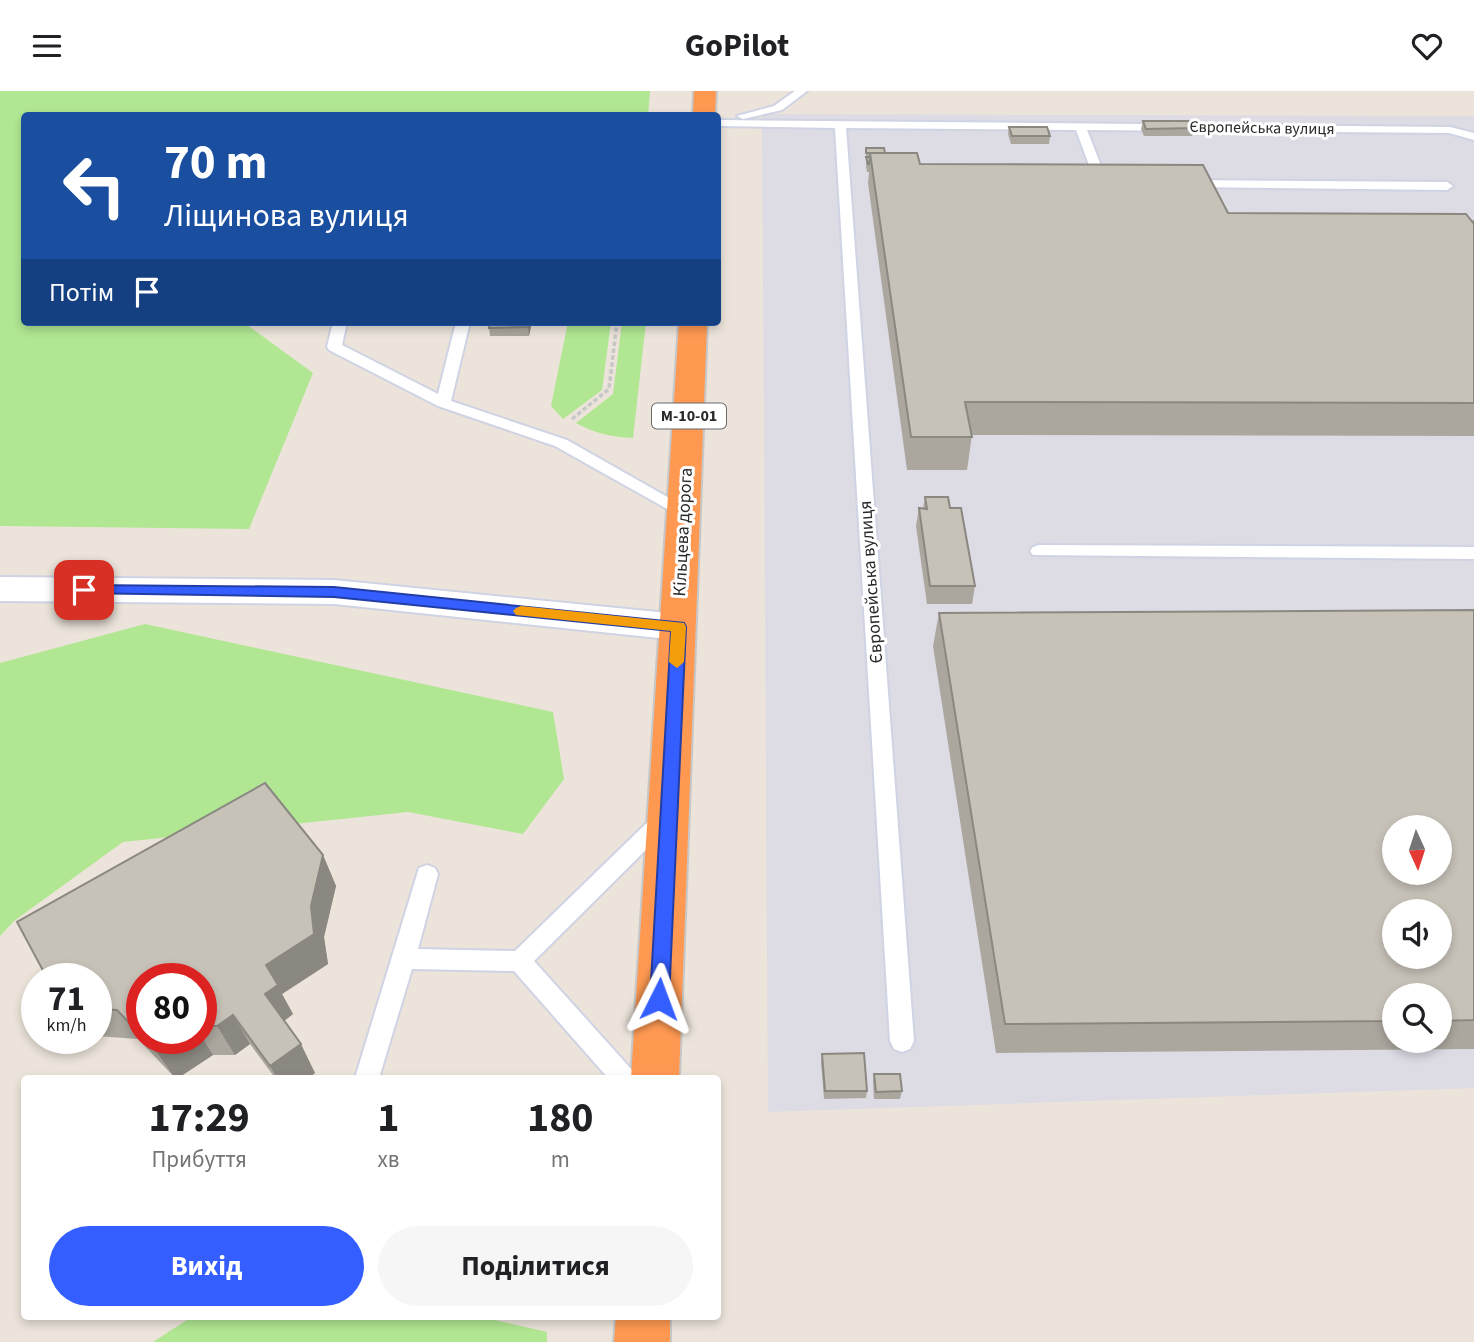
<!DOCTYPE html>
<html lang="uk">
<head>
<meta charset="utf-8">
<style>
	:root { --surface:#fff; --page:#f6f6f6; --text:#202124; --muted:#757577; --accent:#345eff }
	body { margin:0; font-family:"Source Sans 3",sans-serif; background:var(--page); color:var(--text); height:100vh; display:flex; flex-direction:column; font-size:26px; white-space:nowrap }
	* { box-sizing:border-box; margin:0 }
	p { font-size:23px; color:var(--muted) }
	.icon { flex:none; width:38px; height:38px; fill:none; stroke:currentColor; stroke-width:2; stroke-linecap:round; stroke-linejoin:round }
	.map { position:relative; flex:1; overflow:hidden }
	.side { position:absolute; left:21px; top:984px; width:700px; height:245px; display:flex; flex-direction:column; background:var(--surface); border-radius:7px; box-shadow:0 4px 10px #0003 }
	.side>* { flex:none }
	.banner { position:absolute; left:21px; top:21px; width:700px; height:214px; border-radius:7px; box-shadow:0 4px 10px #0003; background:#1a4fa0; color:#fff; overflow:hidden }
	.needle { width:46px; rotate:177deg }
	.tools { position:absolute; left:1382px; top:724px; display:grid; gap:14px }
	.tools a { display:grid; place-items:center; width:70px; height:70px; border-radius:50%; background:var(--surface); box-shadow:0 4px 10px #0003; font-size:35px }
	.speed { position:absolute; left:21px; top:872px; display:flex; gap:14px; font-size:35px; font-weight:700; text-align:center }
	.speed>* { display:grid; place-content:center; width:91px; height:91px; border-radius:50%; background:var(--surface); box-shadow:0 4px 10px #0003; line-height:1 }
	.speed small { font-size:18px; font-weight:400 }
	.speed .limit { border:10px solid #d22; background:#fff; color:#111 }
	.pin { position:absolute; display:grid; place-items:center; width:60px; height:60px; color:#fff; margin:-30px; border-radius:14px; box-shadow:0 4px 10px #0006 }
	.me { position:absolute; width:77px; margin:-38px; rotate:3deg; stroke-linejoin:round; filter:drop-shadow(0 0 5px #0008) }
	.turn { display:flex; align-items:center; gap:24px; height:147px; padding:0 28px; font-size:32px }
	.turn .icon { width:91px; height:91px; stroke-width:2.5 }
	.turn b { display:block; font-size:49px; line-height:60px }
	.then { display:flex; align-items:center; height:66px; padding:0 28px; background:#0003; gap:14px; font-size:26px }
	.eta { display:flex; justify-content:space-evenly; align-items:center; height:119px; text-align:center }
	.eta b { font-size:42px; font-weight:700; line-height:49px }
	.primary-button { display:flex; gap:14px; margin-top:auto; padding:14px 28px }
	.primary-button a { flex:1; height:80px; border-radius:42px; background:var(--accent); color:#fff; font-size:28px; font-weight:700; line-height:80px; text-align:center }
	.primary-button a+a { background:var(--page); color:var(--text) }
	header { display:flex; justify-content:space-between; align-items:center; height:91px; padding:0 28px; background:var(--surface); font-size:32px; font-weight:700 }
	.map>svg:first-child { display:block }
	.industrial { fill:#dddbe4; fill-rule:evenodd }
	.green { fill:#b1e792 }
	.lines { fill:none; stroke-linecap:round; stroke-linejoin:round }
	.lane-casing { stroke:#cfd3e3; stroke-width:4 }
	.street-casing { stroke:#cfd3e3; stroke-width:4 }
	.highway-casing { stroke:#c7c7c7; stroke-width:4 }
	.path { stroke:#c7c7c7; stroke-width:3.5; stroke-dasharray:4.5 2.5; stroke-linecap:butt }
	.lane { fill:#fff; fill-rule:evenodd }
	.street { fill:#fff; fill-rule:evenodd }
	.highway { fill:#ff9952; fill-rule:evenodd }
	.wall { fill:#aba79e; fill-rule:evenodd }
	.shaded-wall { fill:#8b8881 }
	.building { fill:#c7c2b8; stroke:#8b8881; stroke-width:2; fill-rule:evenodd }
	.route { fill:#345eff; stroke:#223da6; stroke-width:2 }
	.slow { fill:#f59e0b }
	.labels { text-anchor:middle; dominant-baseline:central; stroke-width:6; stroke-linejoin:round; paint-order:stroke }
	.far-street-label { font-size:16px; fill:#292929; stroke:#fff }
	.shield { fill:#fff; stroke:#696969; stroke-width:2 }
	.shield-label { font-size:16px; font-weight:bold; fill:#292929 }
	.street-label { font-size:18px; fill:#292929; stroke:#fff }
</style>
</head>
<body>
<header><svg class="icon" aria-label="menu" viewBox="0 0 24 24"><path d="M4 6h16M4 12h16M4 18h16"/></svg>GoPilot<svg class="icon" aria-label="heart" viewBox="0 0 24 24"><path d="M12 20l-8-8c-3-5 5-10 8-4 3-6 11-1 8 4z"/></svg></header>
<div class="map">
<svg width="1474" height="1251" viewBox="0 0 1474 1251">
	<rect width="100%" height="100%" fill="#ece4da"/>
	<path class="industrial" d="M762,23l712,2v972l-706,24zM1395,737h45v45h-45zM1395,821h45v45h-45zM1395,905h45v45h-45z"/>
	<g class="green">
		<path d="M0,0h650l-2,24 -222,-2 -13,2h-389v207h219l70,51 -64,156 -249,-3z"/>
		<path d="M568,231h43l-9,68 -39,29 -12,-13z"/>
		<path d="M622,231h24l-13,116c-21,-1 -39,-5 -57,-15l37,-29z"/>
		<path d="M145,533l408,88 11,67 -41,55 -115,-22 -285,30 -109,79 -14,15v-273z"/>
		<path d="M193,1225h284l70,16v10h-394z"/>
	</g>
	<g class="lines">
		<g class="lane-casing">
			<g id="lane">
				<path d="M795,0h12l-25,19 -39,9 -6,-3 37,-10z"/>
				<path d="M718,29l732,7 24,6v7l-25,-7 -362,-3 20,51 5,3 -10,4 -6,-4 -20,-54 -230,-2 68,913 -4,8 -8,3 -8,-3 -4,-8 -55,-913 -117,-2z"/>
				<path d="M1189,89l258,2 6,4 -6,4 -262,-3 -2,-3z"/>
				<path d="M333,231h14l-5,23 96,49 18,-72h14l-19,79 116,39 125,71 -8,5 -6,-1 -123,-69 -117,-40 -109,-56 -2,-3z"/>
				<path d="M1039,454l435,2v12l-441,-4 -3,-4 3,-4z"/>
				<path d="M665,719l7,2 3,6 -3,6 -138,137 98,109 3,8h-27l-94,-107 -102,-2 -33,109h-24l64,-210 8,-3 8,3 3,6 -20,75 97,2 143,-139z"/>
			</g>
		</g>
		<g class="street-casing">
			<path id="street" d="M0,486l334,3 344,34 13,4 5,9 -5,9 -13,4 -344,-36 -334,-3z"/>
		</g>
		<g class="highway-casing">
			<g id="highway">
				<path d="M694,0h22l-1,24h-22z"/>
				<path d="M679,231h28l-28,756h-48z"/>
				<path d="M616,1225h54v26h-56z"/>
			</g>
		</g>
		<path class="path" d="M572,328l37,-30 8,-67"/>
		<use href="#lane" class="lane"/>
		<use href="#street" class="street"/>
		<use href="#highway" class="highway"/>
	</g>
	<g class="wall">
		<path d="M1143,30l52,7 -3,8h-48l-3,-7z"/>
		<path d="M1009,36l41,9 -1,8h-38l-3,-10z"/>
		<path d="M866,57l54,16 308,49 246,7v216l-502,-1 -5,35h-60l-39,-287 1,-11h-2l-1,-6z"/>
		<path d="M490,231h42l-3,14h-39l-1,-8z"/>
		<path d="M925,406l25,11 25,78 -3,18h-45l-11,-78 3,-18 4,1z"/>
		<path d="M1474,519v439l-478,4 -63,-407 6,-33zM1395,905h45v45h-45z"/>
		<path d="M323,764l13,31 -12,51 4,27 -46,30 11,20 -9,7 31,52 -7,5h-33l-25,-34 -15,11h-22l-35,23h-3l-37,-39 -42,-3v-58zM142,887h59v60h-59z"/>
		<path d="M822,963l45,37 -1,7 -42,1 -3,-37z"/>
		<path d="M874,983l28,17 -2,8h-26l-1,-17z"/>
	</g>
	<g class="shaded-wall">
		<path d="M529,231h3l-3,14 -1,-9z"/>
		<path d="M323,764l13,31 -12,51 4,27 -46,30 11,20 -13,10 -15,-30 1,-29 45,-59z"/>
		<path d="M233,924l17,29 -15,11 -18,-29z"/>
		<path d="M201,945l12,19 -35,23h-3l-19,-27 21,-13h24z"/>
		<path d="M301,953l14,29 -7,5h-31l-7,-12z"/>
	</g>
	<g class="building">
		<path d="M1143,30h47l5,7 -49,1z"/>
		<path d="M1009,36h38l3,9h-38z"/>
		<path d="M866,57h18l1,5h-19z"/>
		<path d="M870,62h47l3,11 283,1 25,48 238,1 8,10v179l-509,-1 7,35h-61z"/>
		<path d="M866,66h4l-1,7h-1z"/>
		<path d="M490,231h39l-1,5 -39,1z"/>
		<path d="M925,406h23l2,11h11l14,78h-45l-11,-78 8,1z"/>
		<path d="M1474,519v410l-34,1v-25h-45v25l-390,3 -66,-411zM1395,737h45v45h-45zM1395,821h45v45h-45z"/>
		<path d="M265,692l58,72 -12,51 3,28 -48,31 12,20 -13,9 36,50 -31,22 -37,-51 -16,11h-16v-48h-59v58l-25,-26 -21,-1v-31h-49l-30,-56z"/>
		<path d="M144,947h33l-21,13z"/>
		<path d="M864,962l3,38h-42l-3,-37z"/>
		<path d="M874,983h26l2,17 -26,1z"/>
	</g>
	<path class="route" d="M84,494l250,2 350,36 2,4 -17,372 -3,6 -7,3 -7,-3 -2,-6 21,-368 -337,-34 -255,-4 -3,-3z"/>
	<path class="slow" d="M521,515l163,17 2,4 -2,35 -7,6 -8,-6 2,-31 -155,-16 -3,-4 3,-3z"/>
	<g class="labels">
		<g class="far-street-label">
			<text transform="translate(1262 37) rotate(1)">Європейська вулиця</text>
		</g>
		<rect class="shield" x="652" y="312.5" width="74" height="25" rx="5"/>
		<g class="shield-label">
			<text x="689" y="325">М-10-01</text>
		</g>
		<g class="street-label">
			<text transform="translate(683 441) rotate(-87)">Кільцева дорога</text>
			<text transform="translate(871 491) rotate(-94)">Європейська вулиця</text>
		</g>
	</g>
</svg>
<div class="tools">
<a><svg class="needle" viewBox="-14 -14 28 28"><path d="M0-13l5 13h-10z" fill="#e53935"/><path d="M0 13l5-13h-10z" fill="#757577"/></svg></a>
<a><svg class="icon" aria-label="sound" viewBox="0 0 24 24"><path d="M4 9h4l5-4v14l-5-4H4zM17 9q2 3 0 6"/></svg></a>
<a><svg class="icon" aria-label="search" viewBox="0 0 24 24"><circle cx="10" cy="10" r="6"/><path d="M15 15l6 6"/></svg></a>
</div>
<div class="speed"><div>71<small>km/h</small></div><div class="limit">80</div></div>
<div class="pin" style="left:84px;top:499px;background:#d93025"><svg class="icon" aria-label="arrive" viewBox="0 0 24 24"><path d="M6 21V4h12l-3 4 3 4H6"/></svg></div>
<svg class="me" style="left:659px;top:908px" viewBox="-20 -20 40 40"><path d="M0-17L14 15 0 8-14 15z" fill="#345eff" stroke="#fff" stroke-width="4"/></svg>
<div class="banner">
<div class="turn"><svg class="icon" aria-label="left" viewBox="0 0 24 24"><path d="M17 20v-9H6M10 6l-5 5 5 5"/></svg><div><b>70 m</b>Ліщинова вулиця</div></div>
<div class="then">Потім<svg class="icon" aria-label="arrive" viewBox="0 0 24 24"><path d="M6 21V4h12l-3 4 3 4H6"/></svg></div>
</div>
<section class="side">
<div class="eta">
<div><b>17:29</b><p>Прибуття</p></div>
<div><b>1</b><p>хв</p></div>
<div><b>180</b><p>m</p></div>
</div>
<div class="primary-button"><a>Вихід</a><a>Поділитися</a></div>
</section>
</div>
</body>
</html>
